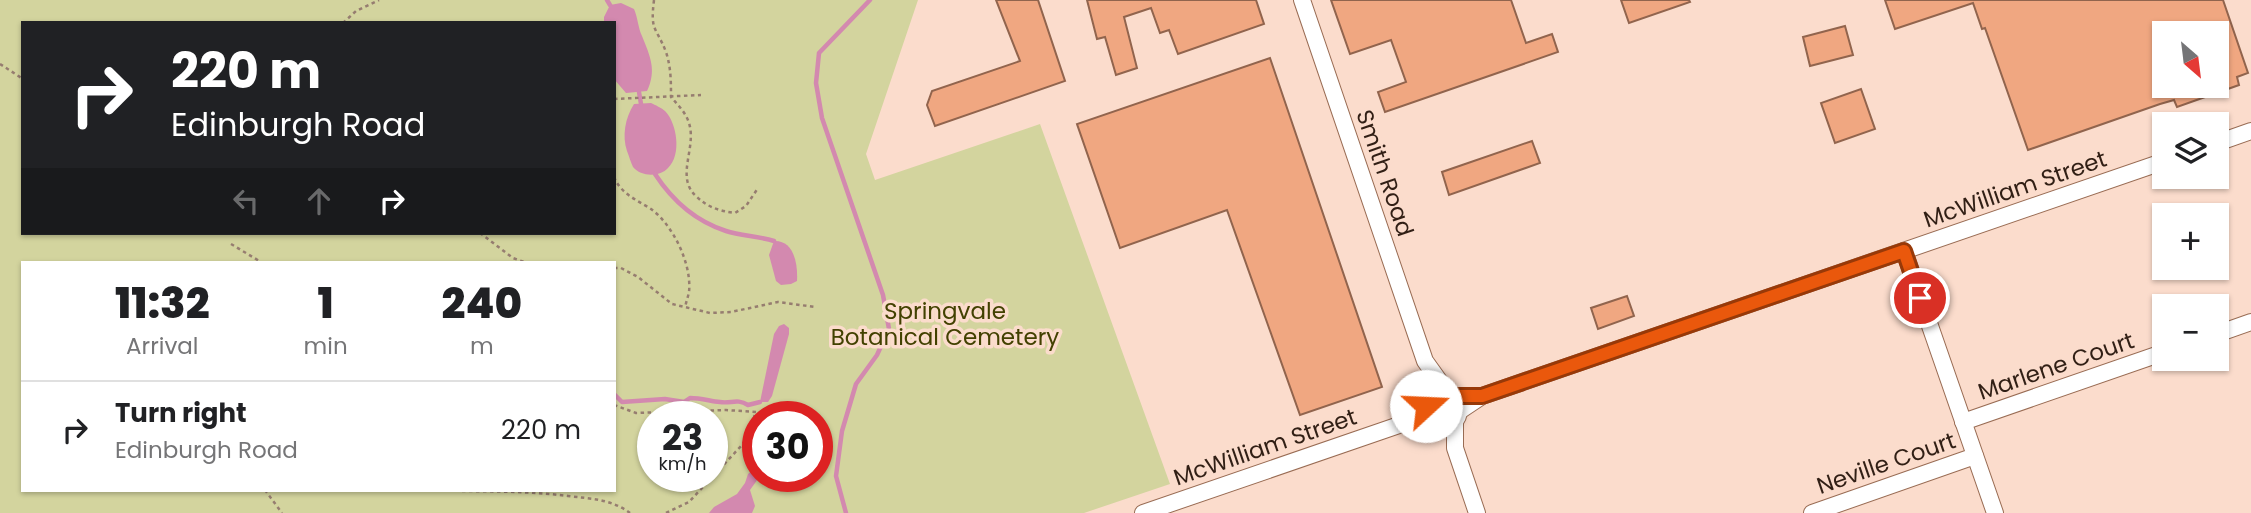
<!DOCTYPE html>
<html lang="en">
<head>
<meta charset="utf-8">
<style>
	:root { --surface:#fff; --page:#f6f6f6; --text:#202124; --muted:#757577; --line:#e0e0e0 }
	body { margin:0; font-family:Poppins,sans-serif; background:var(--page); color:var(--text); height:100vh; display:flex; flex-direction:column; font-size:26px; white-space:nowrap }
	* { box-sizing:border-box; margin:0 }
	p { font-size:23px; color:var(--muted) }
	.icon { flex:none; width:38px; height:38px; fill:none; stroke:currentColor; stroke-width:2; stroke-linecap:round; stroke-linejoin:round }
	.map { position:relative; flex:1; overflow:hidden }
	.side { position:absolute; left:21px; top:261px; width:595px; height:231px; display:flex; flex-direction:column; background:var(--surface); border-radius:0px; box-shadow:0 2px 5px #0004 }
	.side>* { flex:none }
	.guide { position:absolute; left:21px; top:21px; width:595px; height:214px; border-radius:0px; box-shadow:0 2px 5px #0004; background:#202124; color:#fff; overflow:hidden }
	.needle { width:46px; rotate:152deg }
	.fabs { position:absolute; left:2152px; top:21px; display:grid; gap:14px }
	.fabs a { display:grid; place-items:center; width:77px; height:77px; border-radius:0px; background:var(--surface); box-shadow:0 2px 5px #0004; font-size:35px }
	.speed { position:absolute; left:637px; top:401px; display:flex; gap:14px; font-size:35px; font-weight:700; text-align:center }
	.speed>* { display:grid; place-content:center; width:91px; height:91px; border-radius:50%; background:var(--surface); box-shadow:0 2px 5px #0004; line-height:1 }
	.speed small { font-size:18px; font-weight:400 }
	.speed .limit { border:10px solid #d22; background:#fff; color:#111 }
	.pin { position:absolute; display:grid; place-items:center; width:60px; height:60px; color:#fff; margin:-30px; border:4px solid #fff; border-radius:50%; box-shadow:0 2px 7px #0007 }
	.me { position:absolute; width:77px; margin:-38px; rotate:70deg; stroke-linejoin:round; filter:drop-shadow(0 0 5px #0008) }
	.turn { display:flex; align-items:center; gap:24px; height:147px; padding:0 35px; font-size:32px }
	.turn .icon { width:91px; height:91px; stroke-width:2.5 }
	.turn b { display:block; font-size:49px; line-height:60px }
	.lanes { display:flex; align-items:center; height:66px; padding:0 35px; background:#0003; justify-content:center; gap:35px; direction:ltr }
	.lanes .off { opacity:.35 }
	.eta { display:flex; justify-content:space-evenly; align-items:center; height:119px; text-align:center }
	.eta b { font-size:42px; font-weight:800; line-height:49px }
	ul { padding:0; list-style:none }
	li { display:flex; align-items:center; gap:21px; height:98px; padding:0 35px; border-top:2px solid var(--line) }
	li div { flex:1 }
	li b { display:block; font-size:26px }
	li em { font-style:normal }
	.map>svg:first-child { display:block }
	.green { fill:#d3d49e; fill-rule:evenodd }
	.water { fill:#d389af }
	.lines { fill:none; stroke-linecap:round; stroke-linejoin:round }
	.stream { stroke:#d389af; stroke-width:4.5 }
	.building { fill:#f0a781; stroke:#91644d; stroke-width:2; fill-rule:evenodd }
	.street-casing { stroke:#996c54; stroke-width:18 }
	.path { stroke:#967d70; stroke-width:2.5; stroke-dasharray:3.5 3.5; stroke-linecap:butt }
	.street { stroke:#fff; stroke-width:16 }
	.route-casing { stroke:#983908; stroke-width:18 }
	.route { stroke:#ea580c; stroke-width:12 }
	.labels { text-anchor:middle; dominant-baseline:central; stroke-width:7; stroke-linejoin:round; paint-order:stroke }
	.street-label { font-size:23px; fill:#311f15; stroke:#fbdccc }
	.park-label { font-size:23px; fill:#424100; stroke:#fbdccc }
</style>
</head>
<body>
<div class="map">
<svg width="2251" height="513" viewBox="0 0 2251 513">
	<rect width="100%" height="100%" fill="#fbdccc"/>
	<path class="green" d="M0,0h918l-52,154 9,26 165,-56 130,360 -86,29h-1084zM23,23h591v210h-591zM23,262h591v228h-591zM653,416h59v60h-59zM758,416h59v60h-59z"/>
	<g class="water">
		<path d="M621,3l13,6c4,9 4,19 8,27 8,20 15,34 5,55l-21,2 -12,-14v-56h-10v-6l6,-12z"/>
		<path d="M651,103c4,2 11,5 14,8 12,12 17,44 3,57 -8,9 -27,9 -35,-1 -2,-4 -4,-11 -6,-16 -5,-15 -2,-33 7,-47z"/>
		<path d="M774,241c20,-1 24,23 23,40l-6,3 -10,1 -5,-4 -7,-26z"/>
		<path d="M784,324l5,4v6l-17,62 -4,6h-8l14,-68 5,-8z"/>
		<path d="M758,466v10h2l-10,14 5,16 -3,7h-43l5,-6 23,-13 8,-11 3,-9z"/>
	</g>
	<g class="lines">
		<g class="stream">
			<path d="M607,0l3,5"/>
			<path d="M639,92l2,12"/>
			<path d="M655,174c17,26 40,47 71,57 15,5 32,5 48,10"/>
			<path d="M614,394l8,8 43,-3 19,3 6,-4c11,0 20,3 30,4 11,2 17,-4 28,3l12,-3"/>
			<path d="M846,513l-10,-37 6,-45 14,-47 21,-29 12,-26 -6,-34 -61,-177 -6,-35 3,-30 51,-53"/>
		</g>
	</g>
	<g class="building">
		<path d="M996,0h42l27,81 -130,45 -8,-21 5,-14 88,-30z"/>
		<path d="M1087,0h169l8,24 -86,30 -9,-24 -9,3 -9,-25 -27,9 13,51 -21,7 -11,-38 -8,2z"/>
		<path d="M1331,0h180l15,43 26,-9 6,18 -173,60 -7,-20 28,-10 -15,-42 -41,14z"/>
		<path d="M1621,0h68l1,2 -61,21z"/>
		<path d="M1885,0h338l25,73 -11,4 2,8 -62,22 -3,-7 -14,4 -132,46 -43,-122 -3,1 -9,-26 -78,26zM2165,33h52v53h-52z"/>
		<path d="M1845,26l8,29 -43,11 -7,-29z"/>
		<path d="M1270,58l112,329 -82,28 -73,-205 -107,38 -43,-124z"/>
		<path d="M1861,89l14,40 -40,14 -14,-40z"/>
		<path d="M1532,141l8,22 -91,32 -7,-23z"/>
		<path d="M1627,296l7,20 -36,13 -7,-21z"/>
	</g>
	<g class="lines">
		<g class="street-casing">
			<g id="street">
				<path d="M1302,0l123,361 25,35"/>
				<path d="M2217,143l34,-12"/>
				<path d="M1904,251l91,262"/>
				<path d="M2217,334l34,-12"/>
				<circle cx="1442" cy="410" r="17"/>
				<path d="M1458,412l24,-16 683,-235"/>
				<path d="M1455,421v27l22,65"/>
				<path d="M1963,422l202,-70"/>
				<path d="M1143,513l259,-89 24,-18"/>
				<path d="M1812,513l163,-57"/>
			</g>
		</g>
		<g class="path">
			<path d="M654,0c-4,32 2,26 12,52 5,15 5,30 5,45 7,8 15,16 18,26 8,25 -14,54 7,73 11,11 23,15 39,17l11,-7 12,-18"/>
			<path d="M343,23l13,-12 23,-11"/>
			<path d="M0,64l23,15"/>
			<path d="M614,99l87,-4"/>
			<path d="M614,177c7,17 23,23 37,32 22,16 41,55 38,83 -1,5 -3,10 -4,16"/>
			<path d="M480,233l33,25 11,4"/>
			<path d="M231,244l30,18"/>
			<path d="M614,268h7l17,9 34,27 38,9 21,-1 47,-10 37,5"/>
			<path d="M614,405l22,8 90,-3 58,4"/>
			<path d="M265,490l17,23"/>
			<path d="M427,490c47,2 94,0 141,6 24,3 43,3 62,17"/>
			<path d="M666,513l23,-11 53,-57 9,-13 4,-19"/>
		</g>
		<use href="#street" class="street"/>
	</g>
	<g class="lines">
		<g class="route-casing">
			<path id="route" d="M1426,406l6,-10 10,-3 10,3h30l422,-145 16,47"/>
		</g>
		<use href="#route" class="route"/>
	</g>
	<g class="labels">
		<g class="street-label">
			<text transform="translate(1385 173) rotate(71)">Smith Road</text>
			<text transform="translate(2015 189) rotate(-19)">McWilliam Street</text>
			<text transform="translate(2056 366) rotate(-19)">Marlene Court</text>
			<text transform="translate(1265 447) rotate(-19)">McWilliam Street</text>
			<text transform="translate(1886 463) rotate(-19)">Neville Court</text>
		</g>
		<g class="park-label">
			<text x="945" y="311">Springvale<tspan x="945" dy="26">Botanical Cemetery</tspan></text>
		</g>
	</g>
</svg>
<div class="fabs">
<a><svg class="needle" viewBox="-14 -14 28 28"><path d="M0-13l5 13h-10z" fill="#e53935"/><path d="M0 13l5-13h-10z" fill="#757577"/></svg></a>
<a><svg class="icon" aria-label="layers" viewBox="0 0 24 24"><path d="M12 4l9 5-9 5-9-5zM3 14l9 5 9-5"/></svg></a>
<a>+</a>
<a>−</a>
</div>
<div class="speed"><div>23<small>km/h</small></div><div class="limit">30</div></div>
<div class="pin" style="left:1920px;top:298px;background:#d93025"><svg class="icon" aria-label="arrive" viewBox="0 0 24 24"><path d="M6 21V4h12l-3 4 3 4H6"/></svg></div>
<svg class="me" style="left:1426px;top:406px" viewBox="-20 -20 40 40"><circle r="19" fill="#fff"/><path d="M0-13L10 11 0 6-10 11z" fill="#ea580c"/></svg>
<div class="guide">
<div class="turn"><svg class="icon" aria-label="right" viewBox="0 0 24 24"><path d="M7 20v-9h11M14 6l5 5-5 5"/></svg><div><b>220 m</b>Edinburgh Road</div></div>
<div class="lanes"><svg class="icon off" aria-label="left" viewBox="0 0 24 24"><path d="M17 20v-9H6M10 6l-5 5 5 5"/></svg><svg class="icon off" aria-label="ahead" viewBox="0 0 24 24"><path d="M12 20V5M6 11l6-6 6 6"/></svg><svg class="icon" aria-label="right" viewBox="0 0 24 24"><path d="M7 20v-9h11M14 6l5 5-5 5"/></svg></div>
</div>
<section class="side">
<div class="eta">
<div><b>11:32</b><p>Arrival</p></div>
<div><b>1</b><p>min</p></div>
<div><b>240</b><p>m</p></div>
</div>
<ul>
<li><svg class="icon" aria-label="right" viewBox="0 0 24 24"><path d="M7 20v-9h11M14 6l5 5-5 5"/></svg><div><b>Turn right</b><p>Edinburgh Road</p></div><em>220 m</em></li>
</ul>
</section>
</div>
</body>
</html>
